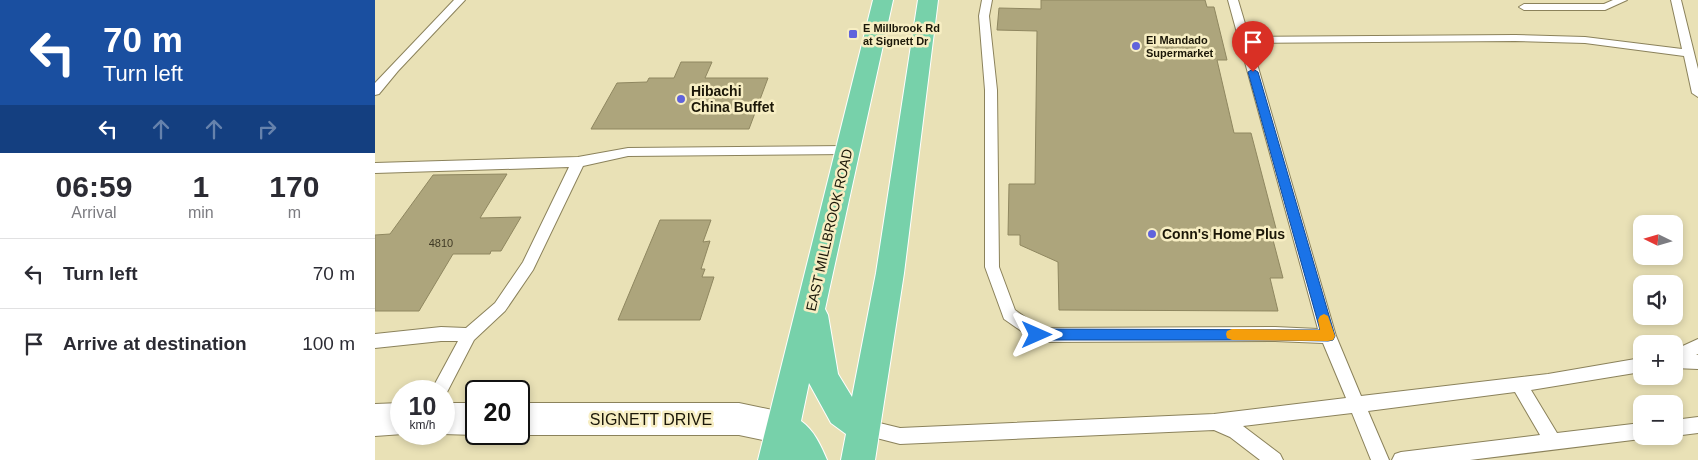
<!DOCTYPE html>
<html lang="en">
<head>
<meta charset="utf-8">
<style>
	:root { --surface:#fff; --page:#f2f2f3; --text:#2b2b33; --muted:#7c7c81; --line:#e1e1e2 }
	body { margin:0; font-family:Arial,sans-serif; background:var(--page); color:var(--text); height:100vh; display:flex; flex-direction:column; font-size:19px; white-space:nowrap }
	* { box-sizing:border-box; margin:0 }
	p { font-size:16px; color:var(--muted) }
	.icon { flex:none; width:28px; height:28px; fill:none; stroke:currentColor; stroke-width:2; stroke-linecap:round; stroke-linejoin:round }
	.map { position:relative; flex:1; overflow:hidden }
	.drawer { display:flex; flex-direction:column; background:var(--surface); width:375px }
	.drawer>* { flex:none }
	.banner { background:#1a4fa0; color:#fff; overflow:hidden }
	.needle { width:32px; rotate:275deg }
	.controls { position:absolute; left:1258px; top:215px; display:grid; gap:10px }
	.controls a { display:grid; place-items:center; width:50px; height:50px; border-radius:10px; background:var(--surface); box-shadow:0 2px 8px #0003; font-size:25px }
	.speed { position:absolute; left:15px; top:380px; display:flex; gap:10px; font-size:25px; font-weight:700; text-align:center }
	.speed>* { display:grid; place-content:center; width:65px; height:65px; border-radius:50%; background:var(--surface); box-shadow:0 2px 8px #0003; line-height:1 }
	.speed small { font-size:12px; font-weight:400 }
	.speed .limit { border:2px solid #111; border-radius:8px; background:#fff; color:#111 }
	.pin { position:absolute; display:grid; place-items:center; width:42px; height:42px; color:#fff; margin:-51px -21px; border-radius:50% 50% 50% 0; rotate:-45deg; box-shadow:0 0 5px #0007 }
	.pin .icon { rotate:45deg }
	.me { position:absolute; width:55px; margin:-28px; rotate:90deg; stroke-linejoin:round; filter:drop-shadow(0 0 4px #0008) }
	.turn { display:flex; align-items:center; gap:18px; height:105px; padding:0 20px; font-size:22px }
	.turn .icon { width:65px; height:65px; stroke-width:2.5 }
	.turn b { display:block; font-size:35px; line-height:42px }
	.lanes { display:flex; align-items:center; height:48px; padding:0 20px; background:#0003; justify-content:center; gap:25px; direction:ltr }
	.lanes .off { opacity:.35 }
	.eta { display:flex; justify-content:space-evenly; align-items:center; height:85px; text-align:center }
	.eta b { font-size:30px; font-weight:600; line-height:35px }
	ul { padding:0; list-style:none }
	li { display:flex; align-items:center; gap:15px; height:70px; padding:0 20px; border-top:1px solid var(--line) }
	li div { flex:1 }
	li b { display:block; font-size:19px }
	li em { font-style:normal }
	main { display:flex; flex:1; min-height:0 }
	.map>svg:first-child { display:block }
	.building { fill:#ada57c; stroke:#8f8760 }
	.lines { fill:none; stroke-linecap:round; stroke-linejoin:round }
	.service-casing { stroke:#8b825b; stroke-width:2 }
	.minor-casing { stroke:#8b825b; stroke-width:2 }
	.primary-casing { stroke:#fff; stroke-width:2 }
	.service { fill:#fff; fill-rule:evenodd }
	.minor { fill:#fff; fill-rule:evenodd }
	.primary { fill:#77d1aa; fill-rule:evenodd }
	.route { fill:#1a73e8; stroke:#114b97 }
	.slow { fill:#f59e0b }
	.poi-dot { fill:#6063dc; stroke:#f7eec3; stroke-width:2 }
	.labels { text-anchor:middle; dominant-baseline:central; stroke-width:5; stroke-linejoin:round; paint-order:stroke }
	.far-poi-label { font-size:11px; font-weight:bold; fill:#1b1708; stroke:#f7eec3; text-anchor:start }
	.number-label { font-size:11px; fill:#403a25 }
	.poi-label { font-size:14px; font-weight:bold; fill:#1b1708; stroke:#f7eec3; text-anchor:start }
	.street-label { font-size:14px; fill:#1b1708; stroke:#f7eec3 }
	.near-street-label { font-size:16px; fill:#1b1708; stroke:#f7eec3 }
</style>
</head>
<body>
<main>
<section class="drawer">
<div class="banner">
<div class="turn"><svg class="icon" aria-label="left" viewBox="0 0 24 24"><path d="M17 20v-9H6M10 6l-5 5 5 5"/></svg><div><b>70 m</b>Turn left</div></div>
<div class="lanes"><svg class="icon" aria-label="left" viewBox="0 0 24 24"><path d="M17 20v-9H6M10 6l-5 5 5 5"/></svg><svg class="icon off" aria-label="ahead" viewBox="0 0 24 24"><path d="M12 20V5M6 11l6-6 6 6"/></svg><svg class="icon off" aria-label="ahead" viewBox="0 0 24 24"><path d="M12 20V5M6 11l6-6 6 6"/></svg><svg class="icon off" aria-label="right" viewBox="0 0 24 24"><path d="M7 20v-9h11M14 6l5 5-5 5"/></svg></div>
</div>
<div class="eta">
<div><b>06:59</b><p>Arrival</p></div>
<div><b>1</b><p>min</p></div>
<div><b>170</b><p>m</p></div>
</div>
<ul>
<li><svg class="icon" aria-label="left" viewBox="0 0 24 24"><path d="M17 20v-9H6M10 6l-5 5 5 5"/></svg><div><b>Turn left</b></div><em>70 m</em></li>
<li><svg class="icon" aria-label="arrive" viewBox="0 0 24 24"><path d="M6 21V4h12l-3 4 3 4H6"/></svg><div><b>Arrive at destination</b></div><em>100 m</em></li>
</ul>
</section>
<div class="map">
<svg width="1323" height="460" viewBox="0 0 1323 460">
	<rect width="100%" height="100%" fill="#e9e1b6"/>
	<g class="building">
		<path d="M666,0h164l2,7h7l13,53h-10l17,73h17l28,107h-6l10,38h-13l8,33 -219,-1 -1,-48 -38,-17v-10h-12l1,-51h26l2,-153 -40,-1 2,-22 42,1z"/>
		<path d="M306,62h31l-7,16h63l-19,51h-158l26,-46 30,-1 2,-4h25z"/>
		<path d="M132,174l-27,44 41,-1 -20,34h-10l-1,3h-37l-34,57h-44v-76l15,-1 43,-59z"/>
		<path d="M285,220h51l-8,22 7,-1 -9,28h4l-3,8h12l-14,43h-82z"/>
	</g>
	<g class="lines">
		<g class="service-casing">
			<g id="service">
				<path d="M79,0h11l-67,71 -19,23 -4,1v-12z"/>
				<path d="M607,0h10l-3,16 8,74 2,177 16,43 25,18 235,-1 43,2 -90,-329h10l11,37 266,-2 70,2 97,12 -11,-49h10l17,69v28l-6,-4 -8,-37 -99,-13 -70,-2 -264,2 85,293 25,60 187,-22 93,-16v14l-110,18 26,43 84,-10v13l6,1 -6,2 -171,21h-78l3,-6 6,-2 139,-17 -25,-43 -147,19 21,49h-18l-19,-47 -109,13 37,28 3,6h-23l-30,-23 -16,-7 -314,14 -43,-11 -2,-6 2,-6 6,-2 37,9 314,-14 132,-16 -23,-55 -48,-2 -238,1 -33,-23 -19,-52v-177l-6,-74z"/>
				<path d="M1238,0h14l-22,10h-81l-5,-3 5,-3h80z"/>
				<path d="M473,146l6,4 -6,4 -220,2 -45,10 -50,104 -28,41 -31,29 -29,56 -1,-5h-13l27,-50h-17l-66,7v-14l66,-7 25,1 29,-25 28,-41 46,-95 -194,6v-10l203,-6 50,-9z"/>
				<path d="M1323,339v15l-2,1h2v14l-24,-1v-18z"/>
				<path d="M1323,417v16l-24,3v-16z"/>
			</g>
		</g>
		<g class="minor-casing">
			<g id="minor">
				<path d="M26,403v31h2l-28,2v-32z"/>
				<path d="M69,403h32v31h2l-2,1 -34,-1h2z"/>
				<path d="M144,403h220l43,9 12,5 5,11 -5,11 -12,5 -43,-9h-220l-2,-1h2z"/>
			</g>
		</g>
		<g class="primary-casing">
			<path id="primary" d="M498,0h20l-68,309 3,6 10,59 14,23 24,-124 42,-273h20l-34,273 -29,187h-34l5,-26 -15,-11 -22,-40 -8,38c13,9 20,25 26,39h-69z"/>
		</g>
		<use href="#service" class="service"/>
		<use href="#minor" class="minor"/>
		<use href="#primary" class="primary"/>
	</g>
	<path class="route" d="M878,69l5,3 77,264 -2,4 -5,1 -53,-1h-238l-4,-1 -2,-4 2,-4 4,-2 283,1 -72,-258z"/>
	<path class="slow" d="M949,314l4,2 7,20 -2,4 -5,1 -96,-1 -5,-2 -1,-4 1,-3 5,-2 88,1 -2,-10 2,-4z"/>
	<g class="poi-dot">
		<rect x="473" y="29" width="10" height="10" rx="2.5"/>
		<circle cx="761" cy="46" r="5"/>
		<circle cx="306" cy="99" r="5"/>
		<circle cx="777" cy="234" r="5"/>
	</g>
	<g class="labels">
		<g class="far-poi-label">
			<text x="488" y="28">E Millbrook Rd<tspan x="488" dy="13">at Signett Dr</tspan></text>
			<text x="771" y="40">El Mandado<tspan x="771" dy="13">Supermarket</tspan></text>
		</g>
		<g class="number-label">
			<text x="66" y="243">4810</text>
		</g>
		<g class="poi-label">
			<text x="316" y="91">Hibachi<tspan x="316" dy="16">China Buffet</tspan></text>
			<text x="787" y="234">Conn's Home Plus</text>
		</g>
		<g class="street-label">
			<text transform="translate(454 230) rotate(-77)">EAST MILLBROOK ROAD</text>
		</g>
		<g class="near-street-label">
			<text x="276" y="419">SIGNETT DRIVE</text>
		</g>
	</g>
</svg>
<div class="controls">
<a><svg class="needle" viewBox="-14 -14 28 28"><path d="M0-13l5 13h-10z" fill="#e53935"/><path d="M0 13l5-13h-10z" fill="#7c7c81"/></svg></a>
<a><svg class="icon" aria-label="sound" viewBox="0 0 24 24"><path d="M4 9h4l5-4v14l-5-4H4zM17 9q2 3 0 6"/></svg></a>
<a>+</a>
<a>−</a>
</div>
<div class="speed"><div>10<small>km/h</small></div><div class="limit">20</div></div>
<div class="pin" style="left:878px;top:72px;background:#d93025"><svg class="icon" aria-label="arrive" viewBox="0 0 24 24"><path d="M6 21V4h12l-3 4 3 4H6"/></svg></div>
<svg class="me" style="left:662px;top:335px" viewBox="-20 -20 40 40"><path d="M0-17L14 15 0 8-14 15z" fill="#1a73e8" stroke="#fff" stroke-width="4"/></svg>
</div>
</main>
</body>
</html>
